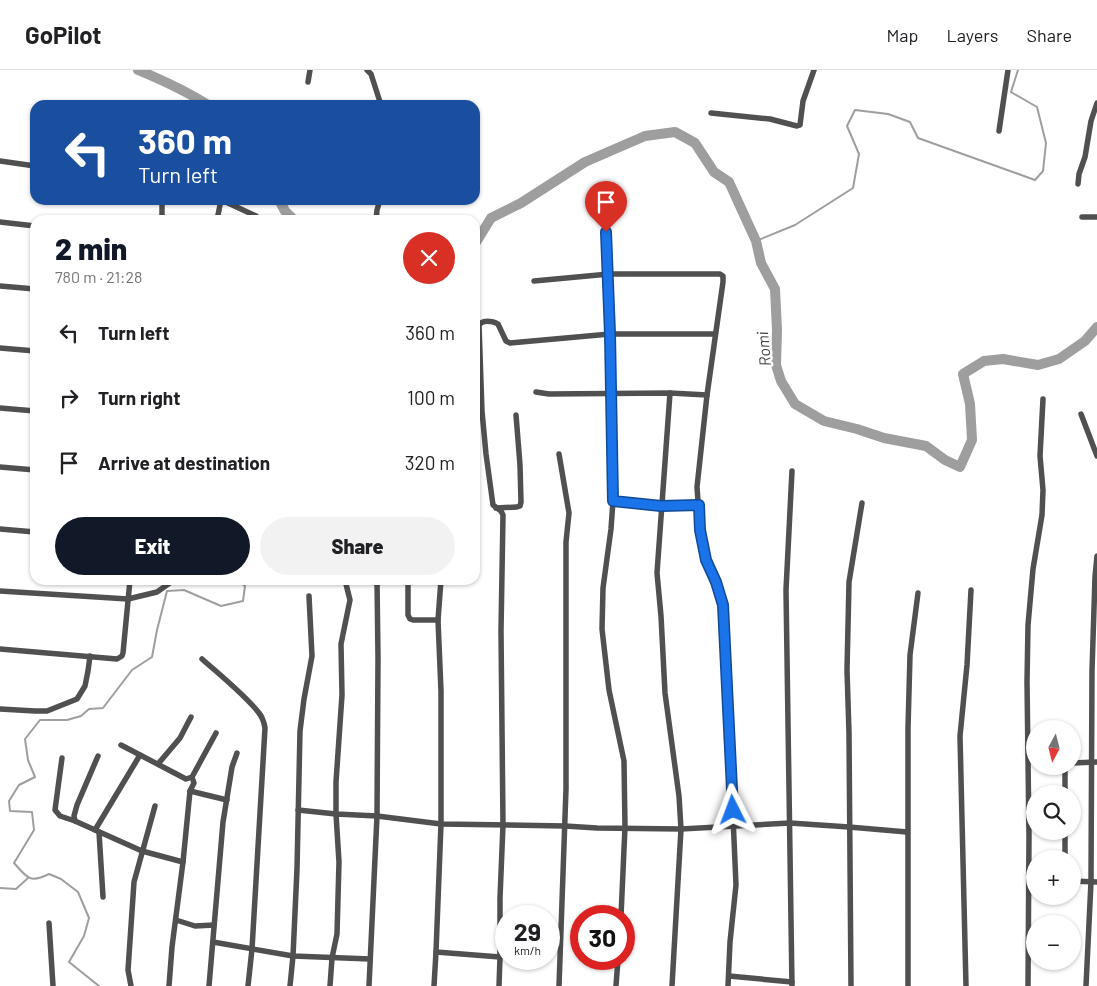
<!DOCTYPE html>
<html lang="en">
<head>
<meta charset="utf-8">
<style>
	:root { --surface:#fff; --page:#f2f2f2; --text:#202124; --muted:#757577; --line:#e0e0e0; --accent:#111827 }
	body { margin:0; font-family:Barlow,sans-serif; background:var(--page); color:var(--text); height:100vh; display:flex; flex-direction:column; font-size:19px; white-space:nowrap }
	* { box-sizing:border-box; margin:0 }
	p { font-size:16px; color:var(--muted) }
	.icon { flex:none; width:28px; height:28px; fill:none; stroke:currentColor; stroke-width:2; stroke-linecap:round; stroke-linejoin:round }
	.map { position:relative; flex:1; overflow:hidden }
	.details { position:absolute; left:30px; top:145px; width:450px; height:370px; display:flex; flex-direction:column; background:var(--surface); border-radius:15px; box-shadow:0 1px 4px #0004 }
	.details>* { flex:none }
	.top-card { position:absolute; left:30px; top:30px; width:450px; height:105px; border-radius:15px; box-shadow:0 1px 4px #0004; background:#1a4fa0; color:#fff; overflow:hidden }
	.needle { width:32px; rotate:187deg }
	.controls { position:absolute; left:1026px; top:650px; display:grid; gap:10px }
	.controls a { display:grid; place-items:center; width:55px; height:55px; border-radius:50%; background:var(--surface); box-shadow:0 1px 4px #0004; font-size:25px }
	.speed { position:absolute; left:495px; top:835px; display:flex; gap:10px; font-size:25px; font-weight:700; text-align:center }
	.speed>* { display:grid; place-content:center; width:65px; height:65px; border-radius:50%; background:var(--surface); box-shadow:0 1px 4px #0004; line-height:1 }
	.speed small { font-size:12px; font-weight:400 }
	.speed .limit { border:8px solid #d22; background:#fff; color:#111 }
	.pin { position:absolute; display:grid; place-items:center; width:42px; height:42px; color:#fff; margin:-51px -21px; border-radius:50% 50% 50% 0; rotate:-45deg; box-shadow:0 0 5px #0007 }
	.pin .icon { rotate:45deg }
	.me { position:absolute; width:55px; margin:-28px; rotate:357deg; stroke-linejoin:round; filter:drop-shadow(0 0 4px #0008) }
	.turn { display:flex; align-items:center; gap:18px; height:105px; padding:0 25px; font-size:22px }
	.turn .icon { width:65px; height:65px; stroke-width:2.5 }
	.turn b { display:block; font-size:35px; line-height:42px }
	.round { display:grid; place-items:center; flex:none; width:52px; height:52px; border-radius:26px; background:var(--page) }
	.head { display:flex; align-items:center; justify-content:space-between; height:85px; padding:0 25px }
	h1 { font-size:30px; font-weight:800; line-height:38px; color:var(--accent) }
	.button { display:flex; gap:10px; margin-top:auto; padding:10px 25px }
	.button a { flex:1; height:58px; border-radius:30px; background:var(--accent); color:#fff; font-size:20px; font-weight:800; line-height:58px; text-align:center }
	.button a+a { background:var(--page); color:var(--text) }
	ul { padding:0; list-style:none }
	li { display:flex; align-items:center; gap:15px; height:65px; padding:0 25px }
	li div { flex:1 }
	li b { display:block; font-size:19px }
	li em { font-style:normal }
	header { display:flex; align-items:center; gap:30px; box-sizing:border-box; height:70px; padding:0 25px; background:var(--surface); border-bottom:1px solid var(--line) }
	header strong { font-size:24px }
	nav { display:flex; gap:28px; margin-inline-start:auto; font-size:18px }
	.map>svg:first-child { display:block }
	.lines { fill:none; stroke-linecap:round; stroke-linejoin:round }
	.stream { stroke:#9e9e9e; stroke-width:2 }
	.river { stroke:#9e9e9e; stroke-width:10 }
	.minor { stroke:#505050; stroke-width:5.5 }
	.route-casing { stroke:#114b97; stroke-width:12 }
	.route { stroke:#1a73e8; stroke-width:9 }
	.labels { text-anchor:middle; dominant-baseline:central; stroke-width:5; stroke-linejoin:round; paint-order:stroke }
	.water-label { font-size:16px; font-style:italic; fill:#3f3f3f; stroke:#fff }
</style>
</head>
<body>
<header>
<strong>GoPilot</strong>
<nav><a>Map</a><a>Layers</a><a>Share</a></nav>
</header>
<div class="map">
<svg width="1097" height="916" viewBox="0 0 1097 916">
	<rect width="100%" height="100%" fill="#fff"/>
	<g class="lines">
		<g class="stream">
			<path d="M756,171l39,-16 58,-37 6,-34 -12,-28 8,-16 33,4 22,8 8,16 117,42 8,-9 3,-28 -9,-36 -26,-15 7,-22"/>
			<path d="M0,818l16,1 12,-11"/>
			<path d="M99,916l-30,-24 15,-26 5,-18 -11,-26 -17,-13 -12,-5c-20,10 -22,3 -35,-11l20,-33 -2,-18 -22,-1 -1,-10 10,-16 16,-8 -7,-17 -3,-21 15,-19h27l14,-4 8,-7 14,-1 29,-38 20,-13 5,-27 10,-39 17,-1 37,16 22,-5 2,-15 -8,-6"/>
		</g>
		<g class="river">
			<path d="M138,0c24,10 48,21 70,35"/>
			<path d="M279,130l6,11 9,9"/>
			<path d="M475,174l16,-26 30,-15 64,-41 60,-26 30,-4 20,11 19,29 15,10 27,59 5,22 14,26 2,41 -1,35 5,16 14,23 29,17 33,8 27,9 42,8 19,14 15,7 12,-27 -2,-36 -7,-30 21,-13 19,-2 35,6 21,-6 26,-18 12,-14"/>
		</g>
		<g class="minor">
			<path d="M367,0l4,4 10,31"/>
			<path d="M308,12l2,-12"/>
			<path d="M711,43l59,6 27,7 3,-1 3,-24 11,-31"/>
			<path d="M999,61l9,-61"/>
			<path d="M0,91l35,5"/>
			<path d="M1078,114l1,-10 6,-17 6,-36 6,-18"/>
			<path d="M224,130l4,3 28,13 3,4"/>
			<path d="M1082,147h15"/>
			<path d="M162,150v-20"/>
			<path d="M217,150l4,-20"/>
			<path d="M376,150l1,-10 3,-10"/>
			<path d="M0,152l35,4"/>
			<path d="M606,162l4,102 3,167 -2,28 -8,59 -1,41 7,61 15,71 1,66 -4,89"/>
			<path d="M534,211l75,-7h111l3,2v6l-16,113 -10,92 3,43 6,30 10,22 7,23 9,189 4,91 -6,57 -2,44"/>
			<path d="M0,216l35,3"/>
			<path d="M0,278l35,3"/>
			<path d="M536,322l13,2 121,-1 37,2"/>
			<path d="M670,323l-13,180 4,43 4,77 14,103 2,33 -9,157"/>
			<path d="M0,338l35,3"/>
			<path d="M1081,344l16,42"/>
			<path d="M559,384l10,59 -3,29v247l-7,197"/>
			<path d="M0,397l35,3"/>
			<path d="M792,401l-6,119 6,396"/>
			<path d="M613,431l48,5 38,-1"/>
			<path d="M496,438l21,-1 3,-1 1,-4 -1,-37 -4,-50"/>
			<path d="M0,459l35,3"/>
			<path d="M408,510v35l2,4 3,1h25"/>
			<path d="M0,521l128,8 29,-7 17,-12"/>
			<path d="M0,579l117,10 5,-3 1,-3 7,-73"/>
			<path d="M202,589c18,16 43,36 57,54 4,5 5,9 6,15l-13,221 -4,37"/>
			<path d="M0,639l35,2h12l30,-12 8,-13 3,-15 2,-15"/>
			<path d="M121,675l65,34 6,-2 2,6 -4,8 -7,71 -11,85 -3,39"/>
			<path d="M98,686l-21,49 -3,11 1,5 67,30 41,11"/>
			<path d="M62,688l-7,52 5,6 15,5"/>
			<path d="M1072,693l25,-1"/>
			<path d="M158,694l22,-26 11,-21"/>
			<path d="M192,707l24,-44"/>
			<path d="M190,721l37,9"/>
			<path d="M1065,724v-28"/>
			<path d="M298,740l38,4 41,2 64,8 124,2 32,2 84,1 109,-6 59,4 58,5"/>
			<path d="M95,760l45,-75"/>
			<path d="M99,762l4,65"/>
			<path d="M1065,789v-28"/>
			<path d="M1072,811l25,1"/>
			<path d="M176,850l19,6 19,-1"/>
			<path d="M49,853l4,63"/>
			<path d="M213,872l80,14 77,3"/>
			<path d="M436,882l64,5"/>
			<path d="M729,906l63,6"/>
			<path d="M131,916l-3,-16 6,-88 21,-76"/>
			<path d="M209,916l14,-164 9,-55 5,-14"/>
			<path d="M290,916l3,-30 4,-87 3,-138 4,-32 8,-43 -3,-60"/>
			<path d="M330,916l2,-28 5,-24 2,-72 -3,-48v-32l6,-87 -1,-51 9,-44 -5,-20"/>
			<path d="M369,916l8,-170 1,-158 -1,-78"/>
			<path d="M434,916l2,-34 5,-128v-133l-3,-71 3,-40"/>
			<path d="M499,916l1,-29v-59l3,-73 -2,-194 2,-116 -2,-4 -8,-6 -7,-51 -4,-43 -3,-85c2,-7 14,-5 19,-2l8,17 4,2 100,-9h105"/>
			<path d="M616,916l2,-27"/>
			<path d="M851,916l-2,-253 -2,-63 2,-88 13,-79"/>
			<path d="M908,916v-258l2,-73 8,-62"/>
			<path d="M966,916l-6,-250 7,-71 4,-75"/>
			<path d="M1028,916l1,-150 -2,-154 1,-57 5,-56 9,-54 1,-25 -3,-34 3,-57"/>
			<path d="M1086,916l5,-104 1,-211 3,-94 2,-21"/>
		</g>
	</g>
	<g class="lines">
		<g class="route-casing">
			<path id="route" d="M606,162l4,102 3,167 48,5 38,-1 1,25 6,30 10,22 7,23 10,205"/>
		</g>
		<use href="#route" class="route"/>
	</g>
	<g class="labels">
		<g class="water-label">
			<text transform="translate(763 279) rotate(-95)">Romi</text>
		</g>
	</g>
</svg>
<div class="controls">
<a><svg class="needle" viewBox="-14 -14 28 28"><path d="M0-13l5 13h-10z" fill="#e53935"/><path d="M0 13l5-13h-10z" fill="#757577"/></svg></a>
<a><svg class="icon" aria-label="search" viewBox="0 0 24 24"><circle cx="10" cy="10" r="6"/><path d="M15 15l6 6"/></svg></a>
<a>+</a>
<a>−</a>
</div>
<div class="speed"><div>29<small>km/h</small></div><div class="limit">30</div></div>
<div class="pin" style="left:606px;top:162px;background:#d93025"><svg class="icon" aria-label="arrive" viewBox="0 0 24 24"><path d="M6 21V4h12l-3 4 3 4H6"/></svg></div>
<svg class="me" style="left:733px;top:740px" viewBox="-20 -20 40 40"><path d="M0-17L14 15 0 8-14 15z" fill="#1a73e8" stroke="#fff" stroke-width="4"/></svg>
<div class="top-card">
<div class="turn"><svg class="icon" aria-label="left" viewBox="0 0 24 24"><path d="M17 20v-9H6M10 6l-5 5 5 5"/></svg><div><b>360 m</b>Turn left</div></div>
</div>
<section class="details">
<div class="head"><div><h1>2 min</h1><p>780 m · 21:28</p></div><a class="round" style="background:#d93025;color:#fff"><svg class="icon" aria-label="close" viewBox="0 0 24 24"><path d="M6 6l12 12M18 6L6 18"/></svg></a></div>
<ul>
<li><svg class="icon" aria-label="left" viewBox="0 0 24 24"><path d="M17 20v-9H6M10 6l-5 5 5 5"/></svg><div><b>Turn left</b></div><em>360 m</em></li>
<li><svg class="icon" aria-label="right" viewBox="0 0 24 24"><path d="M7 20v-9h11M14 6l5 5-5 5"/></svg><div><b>Turn right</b></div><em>100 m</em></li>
<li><svg class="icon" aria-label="arrive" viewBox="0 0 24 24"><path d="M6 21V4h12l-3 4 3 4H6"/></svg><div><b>Arrive at destination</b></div><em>320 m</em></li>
</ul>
<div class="button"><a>Exit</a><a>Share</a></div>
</section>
</div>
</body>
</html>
